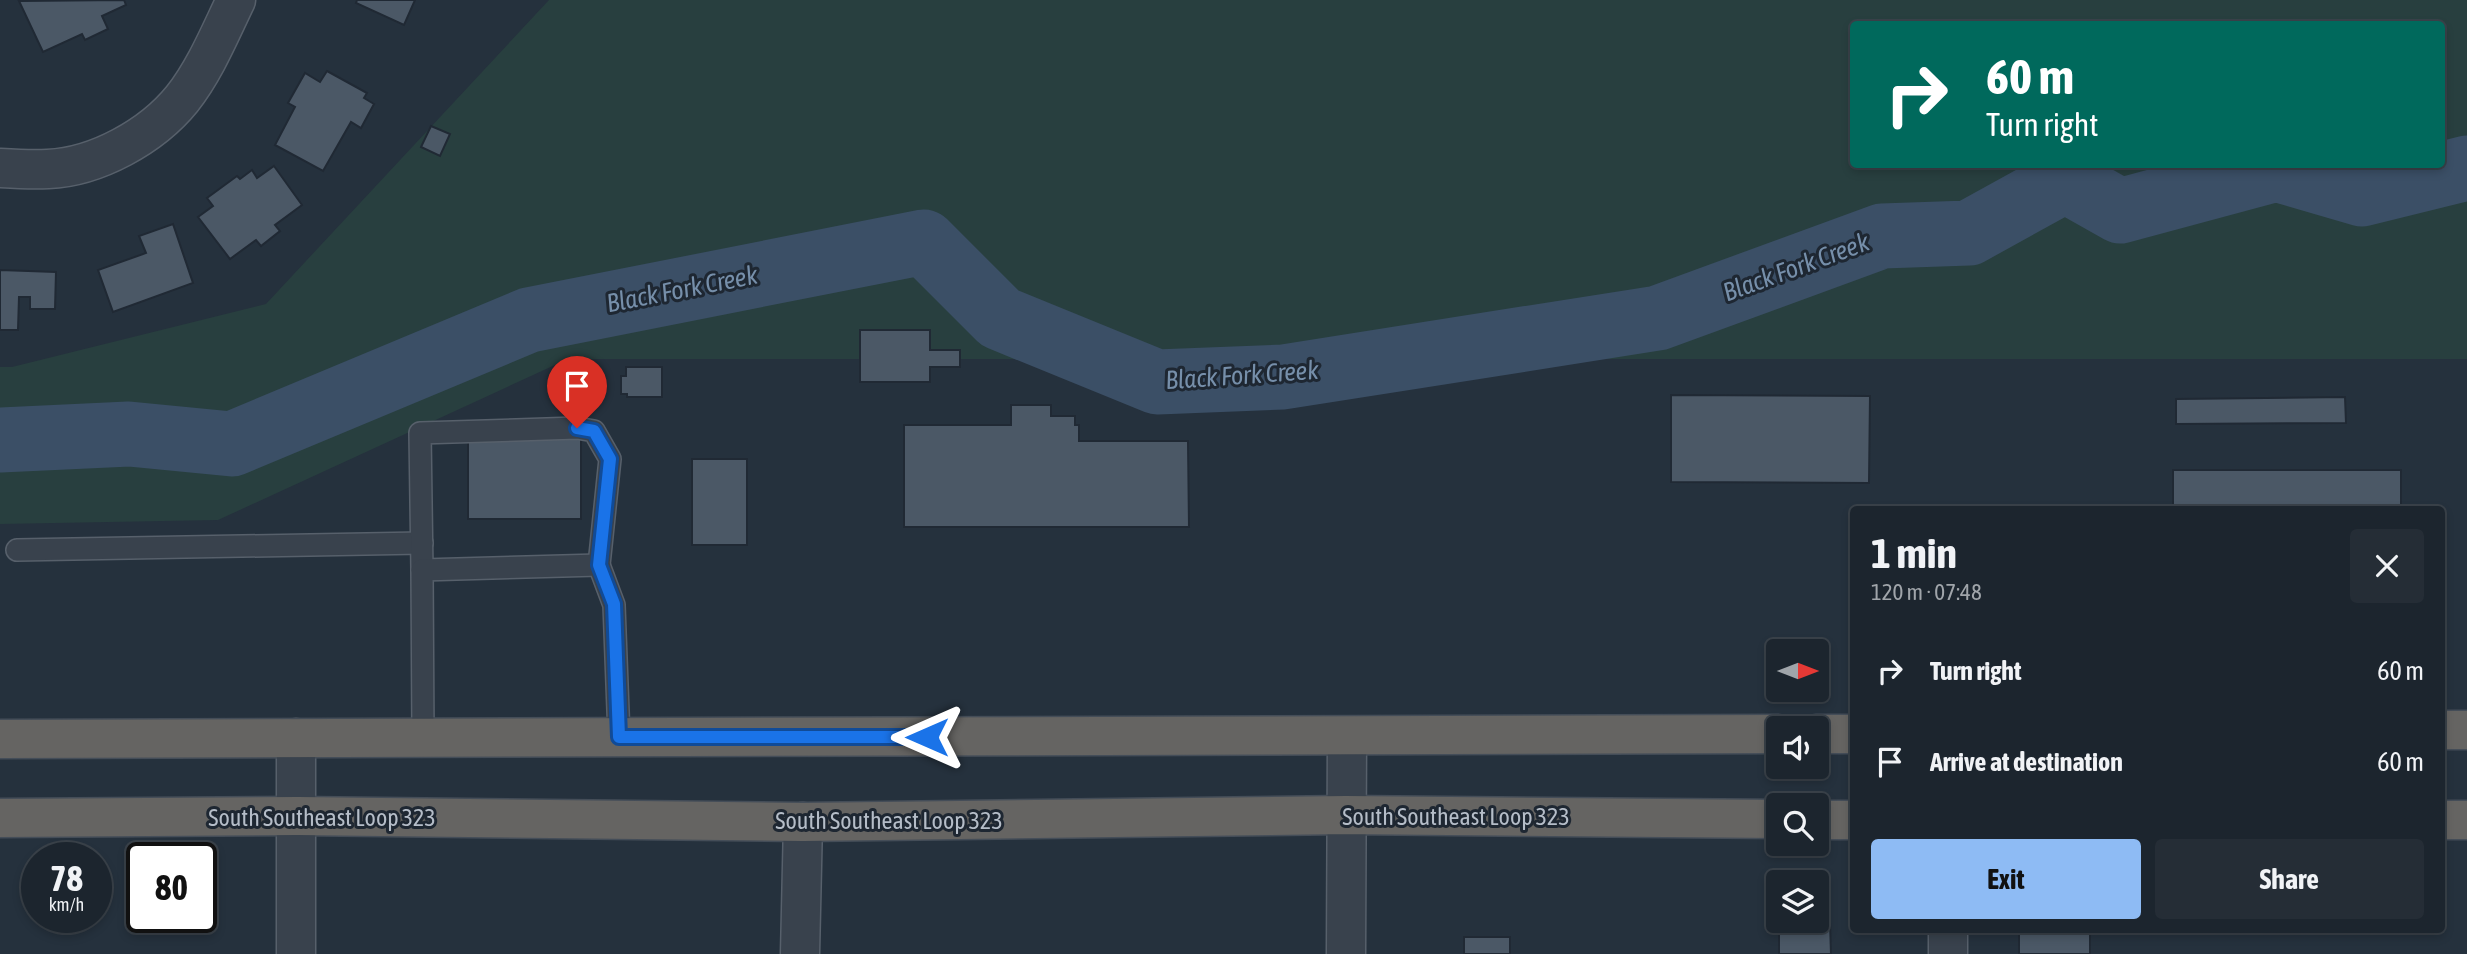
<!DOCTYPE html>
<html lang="en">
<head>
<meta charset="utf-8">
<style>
	:root { --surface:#1c252e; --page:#252d36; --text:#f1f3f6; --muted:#a0a5aa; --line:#3a424a; --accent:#8ebbf4 }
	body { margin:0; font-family:"Asap Condensed",sans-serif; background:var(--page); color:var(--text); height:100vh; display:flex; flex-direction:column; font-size:26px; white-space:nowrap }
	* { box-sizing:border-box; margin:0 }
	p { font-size:23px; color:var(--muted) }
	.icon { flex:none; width:38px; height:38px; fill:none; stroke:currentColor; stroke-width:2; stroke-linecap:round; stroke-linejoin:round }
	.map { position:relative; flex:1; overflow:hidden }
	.drawer { position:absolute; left:1850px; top:506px; width:595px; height:427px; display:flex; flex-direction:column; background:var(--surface); border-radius:7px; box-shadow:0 4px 10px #0003,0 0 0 2px var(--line) }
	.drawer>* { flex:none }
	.top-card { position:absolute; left:1850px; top:21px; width:595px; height:147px; border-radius:7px; box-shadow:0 4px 10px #0003,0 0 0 2px var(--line); background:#00695c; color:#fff; overflow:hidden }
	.needle { width:46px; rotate:90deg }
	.fabs { position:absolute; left:1766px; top:639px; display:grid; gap:14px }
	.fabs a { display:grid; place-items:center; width:63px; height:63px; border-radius:7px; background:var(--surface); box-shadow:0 4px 10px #0003,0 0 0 2px var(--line); font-size:35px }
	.speed { position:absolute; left:21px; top:842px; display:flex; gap:14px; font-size:35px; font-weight:700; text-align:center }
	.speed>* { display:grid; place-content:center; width:91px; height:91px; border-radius:50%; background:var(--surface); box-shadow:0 4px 10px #0003,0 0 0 2px var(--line); line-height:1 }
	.speed small { font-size:18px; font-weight:400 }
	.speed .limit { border:4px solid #111; border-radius:10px; background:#fff; color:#111 }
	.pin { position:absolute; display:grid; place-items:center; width:60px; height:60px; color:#fff; margin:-72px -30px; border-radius:50% 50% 50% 0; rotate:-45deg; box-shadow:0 0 7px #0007 }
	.pin .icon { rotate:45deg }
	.me { position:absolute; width:77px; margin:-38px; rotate:270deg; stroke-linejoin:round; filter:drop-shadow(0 0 5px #0008) }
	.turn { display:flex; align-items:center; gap:24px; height:147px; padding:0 21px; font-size:32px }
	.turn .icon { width:91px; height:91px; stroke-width:2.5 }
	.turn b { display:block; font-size:49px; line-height:60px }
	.round { display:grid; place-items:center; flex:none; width:74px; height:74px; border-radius:7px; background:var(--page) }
	.summary { display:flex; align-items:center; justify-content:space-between; height:119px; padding:0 21px }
	h1 { font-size:42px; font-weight:700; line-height:52px }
	.action { display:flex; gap:14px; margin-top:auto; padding:14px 21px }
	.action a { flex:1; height:80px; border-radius:7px; background:var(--accent); color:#111; font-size:28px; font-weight:700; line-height:80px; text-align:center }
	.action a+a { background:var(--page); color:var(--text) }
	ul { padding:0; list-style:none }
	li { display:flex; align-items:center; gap:21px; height:91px; padding:0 21px }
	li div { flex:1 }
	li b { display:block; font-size:26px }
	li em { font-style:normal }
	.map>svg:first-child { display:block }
	.green { fill:#283f3f; fill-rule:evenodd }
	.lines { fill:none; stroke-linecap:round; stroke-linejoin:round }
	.river { stroke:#3b4f66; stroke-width:65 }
	.building { fill:#4b5866; stroke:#202934; stroke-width:2 }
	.service-casing { stroke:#57606b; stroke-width:24 }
	.minor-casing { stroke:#57606b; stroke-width:41 }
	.trunk-casing { stroke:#444d58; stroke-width:41 }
	.service { stroke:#39424d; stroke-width:21 }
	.minor { stroke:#39424d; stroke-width:38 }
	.trunk { stroke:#656462; stroke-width:38 }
	.route-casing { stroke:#114b97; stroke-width:18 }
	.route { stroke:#1a73e8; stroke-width:12 }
	.labels { text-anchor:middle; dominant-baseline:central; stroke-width:6; stroke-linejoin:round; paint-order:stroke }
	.street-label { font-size:24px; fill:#b5bdc8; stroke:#1e2732 }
	.water-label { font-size:26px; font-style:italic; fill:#768faa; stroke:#1e2732 }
</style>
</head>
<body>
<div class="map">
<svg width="2467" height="954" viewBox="0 0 2467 954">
	<rect width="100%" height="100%" fill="#25313d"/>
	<path class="green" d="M549,0h1918v359h-1899l-350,161 -218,4v-157h12l254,-63zM1853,24h588v140h-588z"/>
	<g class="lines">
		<path class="river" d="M0,440l129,-6 103,10 297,-124 395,-78 76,76 157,64 126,-5 375,-59 224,-82 87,-3 96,-53 55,31 156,-42 86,25 105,-26"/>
	</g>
	<g class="building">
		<path d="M124,0l2,5 -24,11 6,13 -23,11 -3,-6 -39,18 -24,-51z"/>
		<path d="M357,0h58l-11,25 -48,-22z"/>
		<path d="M327,71l40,22 -3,5 10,6 -13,24 -10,-6 -28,49 -48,-26 20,-38 -7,-4 17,-30 15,9z"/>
		<path d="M431,126l19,8 -10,22 -19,-9z"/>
		<path d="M274,166l28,39 -27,20 5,6 -19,15 -5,-6 -26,19 -32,-42 15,-11 -6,-8 30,-22 3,3 12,-9 5,8z"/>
		<path d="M173,224l20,59 -80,29 -15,-42 48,-17 -7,-17z"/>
		<path d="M0,270l56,2 -1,37h-25v-12h-11l-1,33h-18z"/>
		<path d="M860,330h70v20h30v17h-30v15h-70z"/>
		<path d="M626,367h36v30h-35v-3h-6v-18h5z"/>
		<path d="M1671,395l199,1 -1,87 -198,-1z"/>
		<path d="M2345,397l1,26 -170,1v-25z"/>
		<path d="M1011,405h40v11h24v9h4v16h109l1,86h-285v-102h107z"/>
		<rect x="468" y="437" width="113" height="82"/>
		<rect x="692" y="459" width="55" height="86"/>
		<rect x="2173" y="470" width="228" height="39"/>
		<path d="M1830,922l1,32h-52v-31z"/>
		<rect x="2019" y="929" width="71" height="25"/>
		<rect x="1464" y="937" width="46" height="17"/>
	</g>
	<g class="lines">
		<g class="service-casing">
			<g id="service">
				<path d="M17,550l405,-7"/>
				<path d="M422,570l-2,-137 157,-5 17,3 16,28 -11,106"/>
				<path d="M423,738l-1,-168 177,-5 15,40 5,132"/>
			</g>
		</g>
		<g class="minor-casing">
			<g id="minor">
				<path d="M0,168c16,1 32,2 48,1 49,-2 104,-33 134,-70 23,-29 38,-66 54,-99"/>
				<path d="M296,738v216"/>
				<path d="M800,954l3,-132"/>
				<path d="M1346,954l1,-218"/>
				<path d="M1948,954v-25"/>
			</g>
		</g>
		<g class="trunk-casing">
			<g id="trunk">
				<path d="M2441,730h26"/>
				<path d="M1816,734h37"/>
				<path d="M0,739l1778,-5"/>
				<path d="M0,818l298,-2 505,6 543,-7 432,4"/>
				<path d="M1816,820h37"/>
				<path d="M2441,820h26"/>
			</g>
		</g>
		<use href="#service" class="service"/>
		<use href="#minor" class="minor"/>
		<use href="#trunk" class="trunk"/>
	</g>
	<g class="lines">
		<g class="route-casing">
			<path id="route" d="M577,428l17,3 16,28 -11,106 15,39 5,133h308"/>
		</g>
		<use href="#route" class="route"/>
	</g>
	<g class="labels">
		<g class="street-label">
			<text x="1456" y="816">South Southeast Loop 323</text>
			<text x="322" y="817">South Southeast Loop 323</text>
			<text x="889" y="820">South Southeast Loop 323</text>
		</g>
		<g class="water-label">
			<text transform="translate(1796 267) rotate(-20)">Black Fork Creek</text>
			<text transform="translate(682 289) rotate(-11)">Black Fork Creek</text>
			<text transform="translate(1242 375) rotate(-4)">Black Fork Creek</text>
		</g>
	</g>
</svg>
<div class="fabs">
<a><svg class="needle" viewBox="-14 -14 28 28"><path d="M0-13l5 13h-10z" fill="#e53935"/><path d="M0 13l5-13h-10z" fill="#a0a5aa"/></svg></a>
<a><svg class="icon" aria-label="sound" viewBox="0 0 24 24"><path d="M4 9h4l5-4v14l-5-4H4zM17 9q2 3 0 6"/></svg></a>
<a><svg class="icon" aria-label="search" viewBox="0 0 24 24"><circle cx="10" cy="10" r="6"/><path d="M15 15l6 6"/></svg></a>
<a><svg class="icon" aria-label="layers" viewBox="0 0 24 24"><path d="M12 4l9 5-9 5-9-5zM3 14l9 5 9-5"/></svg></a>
</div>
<div class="speed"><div>78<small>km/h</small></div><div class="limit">80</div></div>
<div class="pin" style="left:577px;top:428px;background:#d93025"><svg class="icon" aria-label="arrive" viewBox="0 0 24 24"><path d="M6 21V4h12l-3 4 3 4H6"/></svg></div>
<svg class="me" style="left:927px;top:737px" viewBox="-20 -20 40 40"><path d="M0-17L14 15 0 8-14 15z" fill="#1a73e8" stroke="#fff" stroke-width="4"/></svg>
<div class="top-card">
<div class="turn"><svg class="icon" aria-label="right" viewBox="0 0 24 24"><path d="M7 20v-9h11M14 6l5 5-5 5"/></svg><div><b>60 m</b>Turn right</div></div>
</div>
<section class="drawer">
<div class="summary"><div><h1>1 min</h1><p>120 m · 07:48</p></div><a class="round"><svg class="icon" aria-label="close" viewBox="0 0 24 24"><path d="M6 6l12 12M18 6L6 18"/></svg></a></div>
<ul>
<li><svg class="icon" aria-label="right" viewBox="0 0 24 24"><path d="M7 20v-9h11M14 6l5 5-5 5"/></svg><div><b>Turn right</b></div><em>60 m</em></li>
<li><svg class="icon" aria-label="arrive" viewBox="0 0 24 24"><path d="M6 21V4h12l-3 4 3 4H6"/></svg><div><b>Arrive at destination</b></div><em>60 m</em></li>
</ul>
<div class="action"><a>Exit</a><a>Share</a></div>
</section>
</div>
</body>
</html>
